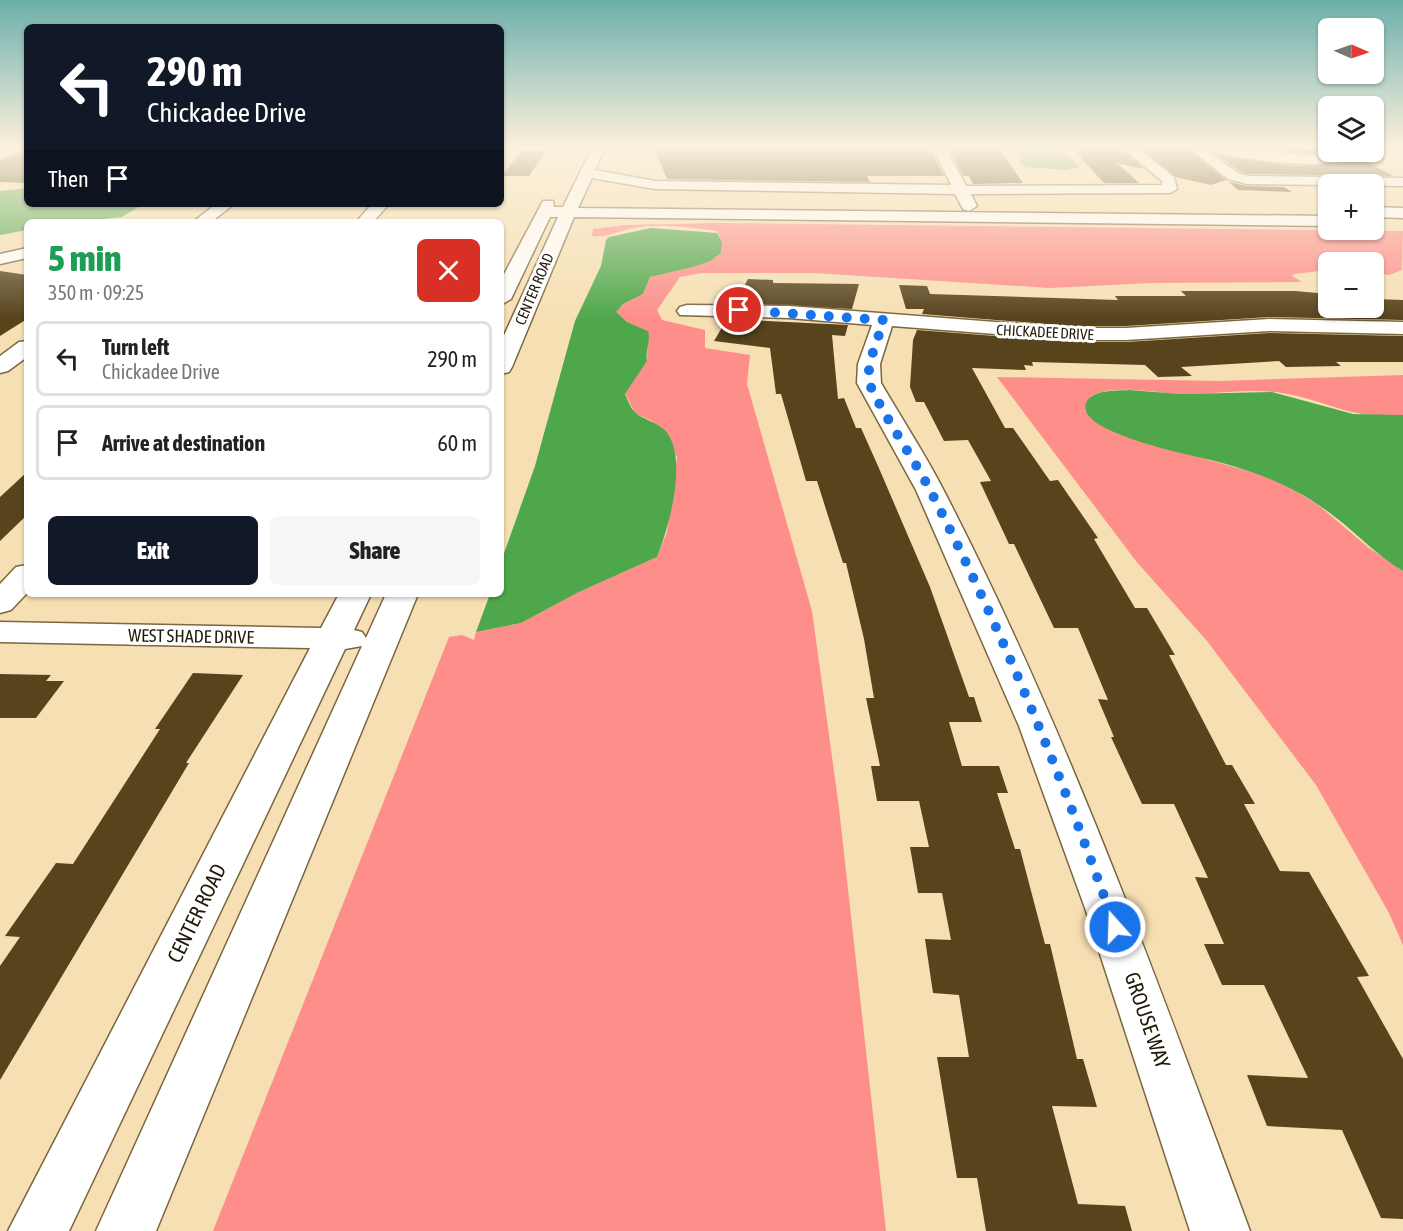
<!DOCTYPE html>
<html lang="en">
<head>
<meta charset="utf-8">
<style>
	:root { --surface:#fff; --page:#f6f6f6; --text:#222; --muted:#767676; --line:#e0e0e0; --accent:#111827 }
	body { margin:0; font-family:"Asap Condensed",sans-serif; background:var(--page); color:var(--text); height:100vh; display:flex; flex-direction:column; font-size:22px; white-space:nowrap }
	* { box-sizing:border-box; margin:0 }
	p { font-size:20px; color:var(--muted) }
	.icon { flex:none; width:33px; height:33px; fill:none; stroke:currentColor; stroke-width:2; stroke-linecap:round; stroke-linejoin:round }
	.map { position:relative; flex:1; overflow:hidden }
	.side { position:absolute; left:24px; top:219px; width:480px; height:378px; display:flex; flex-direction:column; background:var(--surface); border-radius:9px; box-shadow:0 2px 4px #0004 }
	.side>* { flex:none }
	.guide { position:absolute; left:24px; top:24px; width:480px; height:183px; border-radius:9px; box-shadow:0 2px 4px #0004; background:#111827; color:#fff; overflow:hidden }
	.needle { width:39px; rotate:92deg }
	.buttons { position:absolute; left:1318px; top:18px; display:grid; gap:12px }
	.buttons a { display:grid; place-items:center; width:66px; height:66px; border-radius:9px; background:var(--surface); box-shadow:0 2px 4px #0004; font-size:30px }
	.pin { position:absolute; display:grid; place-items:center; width:51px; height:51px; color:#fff; margin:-26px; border:3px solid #fff; border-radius:50%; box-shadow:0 2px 6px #0007 }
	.me { position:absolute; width:66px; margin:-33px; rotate:340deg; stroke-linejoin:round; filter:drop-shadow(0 0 4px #0008) }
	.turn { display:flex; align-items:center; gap:21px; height:126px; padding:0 24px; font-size:27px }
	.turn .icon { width:78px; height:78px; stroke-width:2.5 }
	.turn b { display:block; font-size:42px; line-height:51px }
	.then { display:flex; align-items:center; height:57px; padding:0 24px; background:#0003; gap:12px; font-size:22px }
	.round { display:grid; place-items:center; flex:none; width:63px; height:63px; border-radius:9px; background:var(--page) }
	.headline { display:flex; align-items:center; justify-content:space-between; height:102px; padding:0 24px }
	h1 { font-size:36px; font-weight:800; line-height:45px; color:#1e9e55 }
	.primary-button { display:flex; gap:12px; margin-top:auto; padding:12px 24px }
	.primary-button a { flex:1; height:69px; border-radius:9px; background:var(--accent); color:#fff; font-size:24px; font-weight:800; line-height:69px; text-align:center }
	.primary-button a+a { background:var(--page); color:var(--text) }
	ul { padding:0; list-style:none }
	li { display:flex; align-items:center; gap:18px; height:75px; margin:0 12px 9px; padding:0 12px; border:3px solid var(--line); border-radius:9px }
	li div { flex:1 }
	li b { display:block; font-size:22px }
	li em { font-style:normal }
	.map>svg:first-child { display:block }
	.green { fill:#fd8e8a }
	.water { fill:#4fa74c }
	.building { fill:#57431c }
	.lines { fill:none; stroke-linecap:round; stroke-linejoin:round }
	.minor-casing { stroke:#7b663e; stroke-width:3 }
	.minor { fill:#fff; fill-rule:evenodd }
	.route { stroke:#1a73e8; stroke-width:10; stroke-dasharray:0 18 }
	.labels { text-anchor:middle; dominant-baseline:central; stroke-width:6; stroke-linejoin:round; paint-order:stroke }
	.far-street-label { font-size:15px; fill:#221a09; stroke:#fff }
	.street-label { font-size:18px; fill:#221a09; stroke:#fff }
	.near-street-label { font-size:21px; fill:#221a09; stroke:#fff }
</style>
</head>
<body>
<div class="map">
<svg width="1403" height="1231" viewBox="0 0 1403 1231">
	<rect width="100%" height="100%" fill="#f6dfb3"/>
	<g class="green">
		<path d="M717,223l686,8 -1,39 -13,5 -15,-2v-11h-45v8l-35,4 -2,2 10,6 -151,1 -101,5 -236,-15h-112l-22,4 -23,33 5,10 43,10v18l45,7 -3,29 65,227 27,197 47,423h-673l236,-594 13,-2 12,5 2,-8 45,-9 58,-31 78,-35 10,-25 10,-75 -25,-36 -17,-8 -10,-20 22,-32 1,-30 -21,-9 -12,-10 8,-8 20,-10 7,-17 42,-10 30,-25 -5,-11c-27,-4 -58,-8 -84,-3 -14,3 -27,10 -41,8l1,-7 32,-4z"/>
		<path d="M1403,375v40c-50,6 -76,-15 -121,-22 -32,-5 -65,1 -97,1 -26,0 -67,-10 -92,1 -6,4 -7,9 -8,16l39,25 149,42 44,26 52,44 34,23v374l-14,-32 -73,-128 -109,-144 -71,-80 -139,-184 222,4z"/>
	</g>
	<g class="water">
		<path d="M1014,146h42l24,21 -15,3 -41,-3 -4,-4v-6z"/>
		<path d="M27,188v16h116l-21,13 -48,5h-47v8l-27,5v-44z"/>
		<path d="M651,228l66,5 5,9 -1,11 -11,8 -17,6 -43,10 -7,17 -20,10 -7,8 11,10 21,9c3,11 -3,19 -1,30l-22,33c3,6 6,16 12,20 10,7 23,9 31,20 19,29 1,93 -11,123l-78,35 -58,31 -45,9 14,-38h11v-32l34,-96 40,-145 26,-55 5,-26 3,-3z"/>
		<path d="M1128,390l54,4 90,-2 81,22 50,1v156c-26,-15 -44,-36 -68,-54 -40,-31 -75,-44 -124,-57 -20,-5 -137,-28 -125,-57 6,-14 30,-12 42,-13z"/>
	</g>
	<g class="building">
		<path d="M893,146l37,2 14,28h-77l3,6 -203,-3 -13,-31z"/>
		<path d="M951,146l47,1 25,36 -50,1 -4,-8h-6l-14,-28z"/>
		<path d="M1070,146h48l26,23 -27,-6 22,20h-35z"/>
		<path d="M1139,146h45l42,34 -15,5 -35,-8z"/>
		<path d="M1249,146h54l1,4 24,-3 1,5h6l-24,2z"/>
		<path d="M27,148v35l-27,-1v-22z"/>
		<path d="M521,151h25l-17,25h-27z"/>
		<path d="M1217,155l74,11 42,-1 31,-5 29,16 -145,-2 -9,-3z"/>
		<path d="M1229,182l18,4 37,1 8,5 -54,-2z"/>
		<path d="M0,271l27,4v44l-27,17z"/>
		<path d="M748,279l25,1v3l86,1 -7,25 -117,-6z"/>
		<path d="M899,285l28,1 3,8 188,6 -3,-4h71l-5,-5h114l34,3v14h45v-9l29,1v20l-134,-3 -143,9h-54l-150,-12 2,-5h-18z"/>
		<path d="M727,319l121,6 -3,11 -13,-1 6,64 6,-1 12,30h5l17,38 52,121 39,110h5l8,25h-33l13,44h37l9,27h-11l18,56h5l25,95h5l27,115h6l14,48 -45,-1 26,98 47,2 7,25h-146l-9,-53h-20l-20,-121h32l-10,-62 -26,-2 -8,-54 26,1 -9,-47h-24l-8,-46h19l-10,-46h-42l-6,-35h9l-14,-68h8l-10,-59 -18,-76h-3l-26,-82h-11l-25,-87h-5l-6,-46 -56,-7z"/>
		<path d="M917,330l155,12h54l143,-9 134,3v26h-67l5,4 -55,1 -7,-6 -98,6 11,9 -34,1 -13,-12 -113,-3 1,4 -9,-1 2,5 -54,-2 33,60h8l37,53 8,-1 40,58 -4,1 41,69h12l28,47h-6l57,110h6l23,39h-11l36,67 29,1 60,104 -12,1 46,82v160l-22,-1 -39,-88 -75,-4 -20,-51 61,3 -44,-93h-42l-18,-41h20l-29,-67 13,1 -34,-74h-32l-31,-67h3l-16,-38 10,1 -30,-72h-24l-40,-84h-5l-29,-62 11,-1 -23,-41 -24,1 -20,-39h-8l-6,-15 3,-47z"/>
		<path d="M27,472v43l-27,26v-44z"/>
		<path d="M193,673l50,2 -57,88h3l-189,317v-114l20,-29 -15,-1 51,-73 17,1 87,-135h-5z"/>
		<path d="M0,674l51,1 -5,6h18l-28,37h-36z"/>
	</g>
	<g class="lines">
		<g class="minor-casing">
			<g id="minor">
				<path d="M593,146h13l-11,24 60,11 296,4 -19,-39h13l21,40 196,-1v-4l-42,-35h15l39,31 3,12 -7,4 -199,1 6,12 -8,5 -6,-2 -8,-15 -300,-5 -63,-11 -14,30 751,8v10l-755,-9 -62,150 -3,5 -8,2v-32l57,-125h-8l-39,82 -10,6v-25l42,-79h10l1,6h9z"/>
				<path d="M1186,146h39l86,10 63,-6v5c-54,17 -112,7 -167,-4l31,22 10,3 155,2v8l-156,-2 -19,-5z"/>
				<path d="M216,204h18l-23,18h-18z"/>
				<path d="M372,204h17l-16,18h-17z"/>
				<path d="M1374,207l29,1v10l-29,-1z"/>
				<path d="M27,248v10l-27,6v-10z"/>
				<path d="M687,305l102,1 283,22h54l143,-9 134,3v12l-134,-3 -143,9h-54l-180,-14 -12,38 1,19c21,36 44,71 63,108 123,238 213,489 306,740h-60l-105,-323 -66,-182 -103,-236 -59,-107 1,-19 14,-39 -83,-7 -109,-3 -3,-4 3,-4z"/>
				<path d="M27,341v16l-19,14 -8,2v-17l19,-14z"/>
				<path d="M27,565v28l-16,17 -11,3v-29l16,-17z"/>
				<path d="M339,594h32l-17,36 8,2 4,6 20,-44h32l-262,637h-60l266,-585 -17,3 -276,582h-61l302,-583 -310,-6v-20l321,6z"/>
			</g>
		</g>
		<use href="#minor" class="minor"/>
	</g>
	<linearGradient id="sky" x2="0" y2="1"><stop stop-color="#6bafaa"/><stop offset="0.46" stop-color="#fbf1dd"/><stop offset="1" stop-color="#fbf1dd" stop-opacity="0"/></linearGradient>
	<rect width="1403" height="319" fill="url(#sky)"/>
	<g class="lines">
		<path class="route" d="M739,310l145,10 -15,44v19c17,37 42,71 61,107 72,140 133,289 185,437"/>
	</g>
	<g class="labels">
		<g class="far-street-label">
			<text transform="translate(534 289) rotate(-67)">CENTER ROAD</text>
			<text transform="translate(1045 332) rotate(3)">CHICKADEE DRIVE</text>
		</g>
		<g class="street-label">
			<text transform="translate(191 636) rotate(1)">WEST SHADE DRIVE</text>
		</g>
		<g class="near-street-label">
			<text transform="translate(196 913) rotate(-64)">CENTER ROAD</text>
			<text transform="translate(1148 1020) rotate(71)">GROUSE WAY</text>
		</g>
	</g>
</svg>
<div class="buttons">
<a><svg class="needle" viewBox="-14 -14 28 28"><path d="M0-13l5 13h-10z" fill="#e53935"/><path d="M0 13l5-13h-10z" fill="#767676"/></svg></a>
<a><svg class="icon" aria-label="layers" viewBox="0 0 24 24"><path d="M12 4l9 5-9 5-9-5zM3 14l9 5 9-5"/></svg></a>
<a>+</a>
<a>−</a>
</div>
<div class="pin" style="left:739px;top:310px;background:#d93025"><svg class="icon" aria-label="arrive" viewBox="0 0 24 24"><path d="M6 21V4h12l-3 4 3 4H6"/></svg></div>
<svg class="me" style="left:1115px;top:927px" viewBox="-20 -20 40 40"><circle r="17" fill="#1a73e8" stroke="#fff" stroke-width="3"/><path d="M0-11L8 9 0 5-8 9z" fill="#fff"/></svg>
<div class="guide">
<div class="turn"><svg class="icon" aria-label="left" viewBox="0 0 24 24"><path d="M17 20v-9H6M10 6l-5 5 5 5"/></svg><div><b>290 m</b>Chickadee Drive</div></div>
<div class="then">Then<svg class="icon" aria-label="arrive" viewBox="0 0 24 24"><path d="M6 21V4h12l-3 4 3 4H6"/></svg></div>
</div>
<section class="side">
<div class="headline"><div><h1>5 min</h1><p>350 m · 09:25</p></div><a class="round" style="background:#d93025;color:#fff"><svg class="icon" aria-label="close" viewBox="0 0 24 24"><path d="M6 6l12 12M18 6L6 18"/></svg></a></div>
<ul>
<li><svg class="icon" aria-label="left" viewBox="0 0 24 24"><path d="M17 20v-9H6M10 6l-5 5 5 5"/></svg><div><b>Turn left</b><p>Chickadee Drive</p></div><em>290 m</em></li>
<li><svg class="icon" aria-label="arrive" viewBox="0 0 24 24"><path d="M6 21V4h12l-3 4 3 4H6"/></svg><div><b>Arrive at destination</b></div><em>60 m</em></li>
</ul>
<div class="primary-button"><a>Exit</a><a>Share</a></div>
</section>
</div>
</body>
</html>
